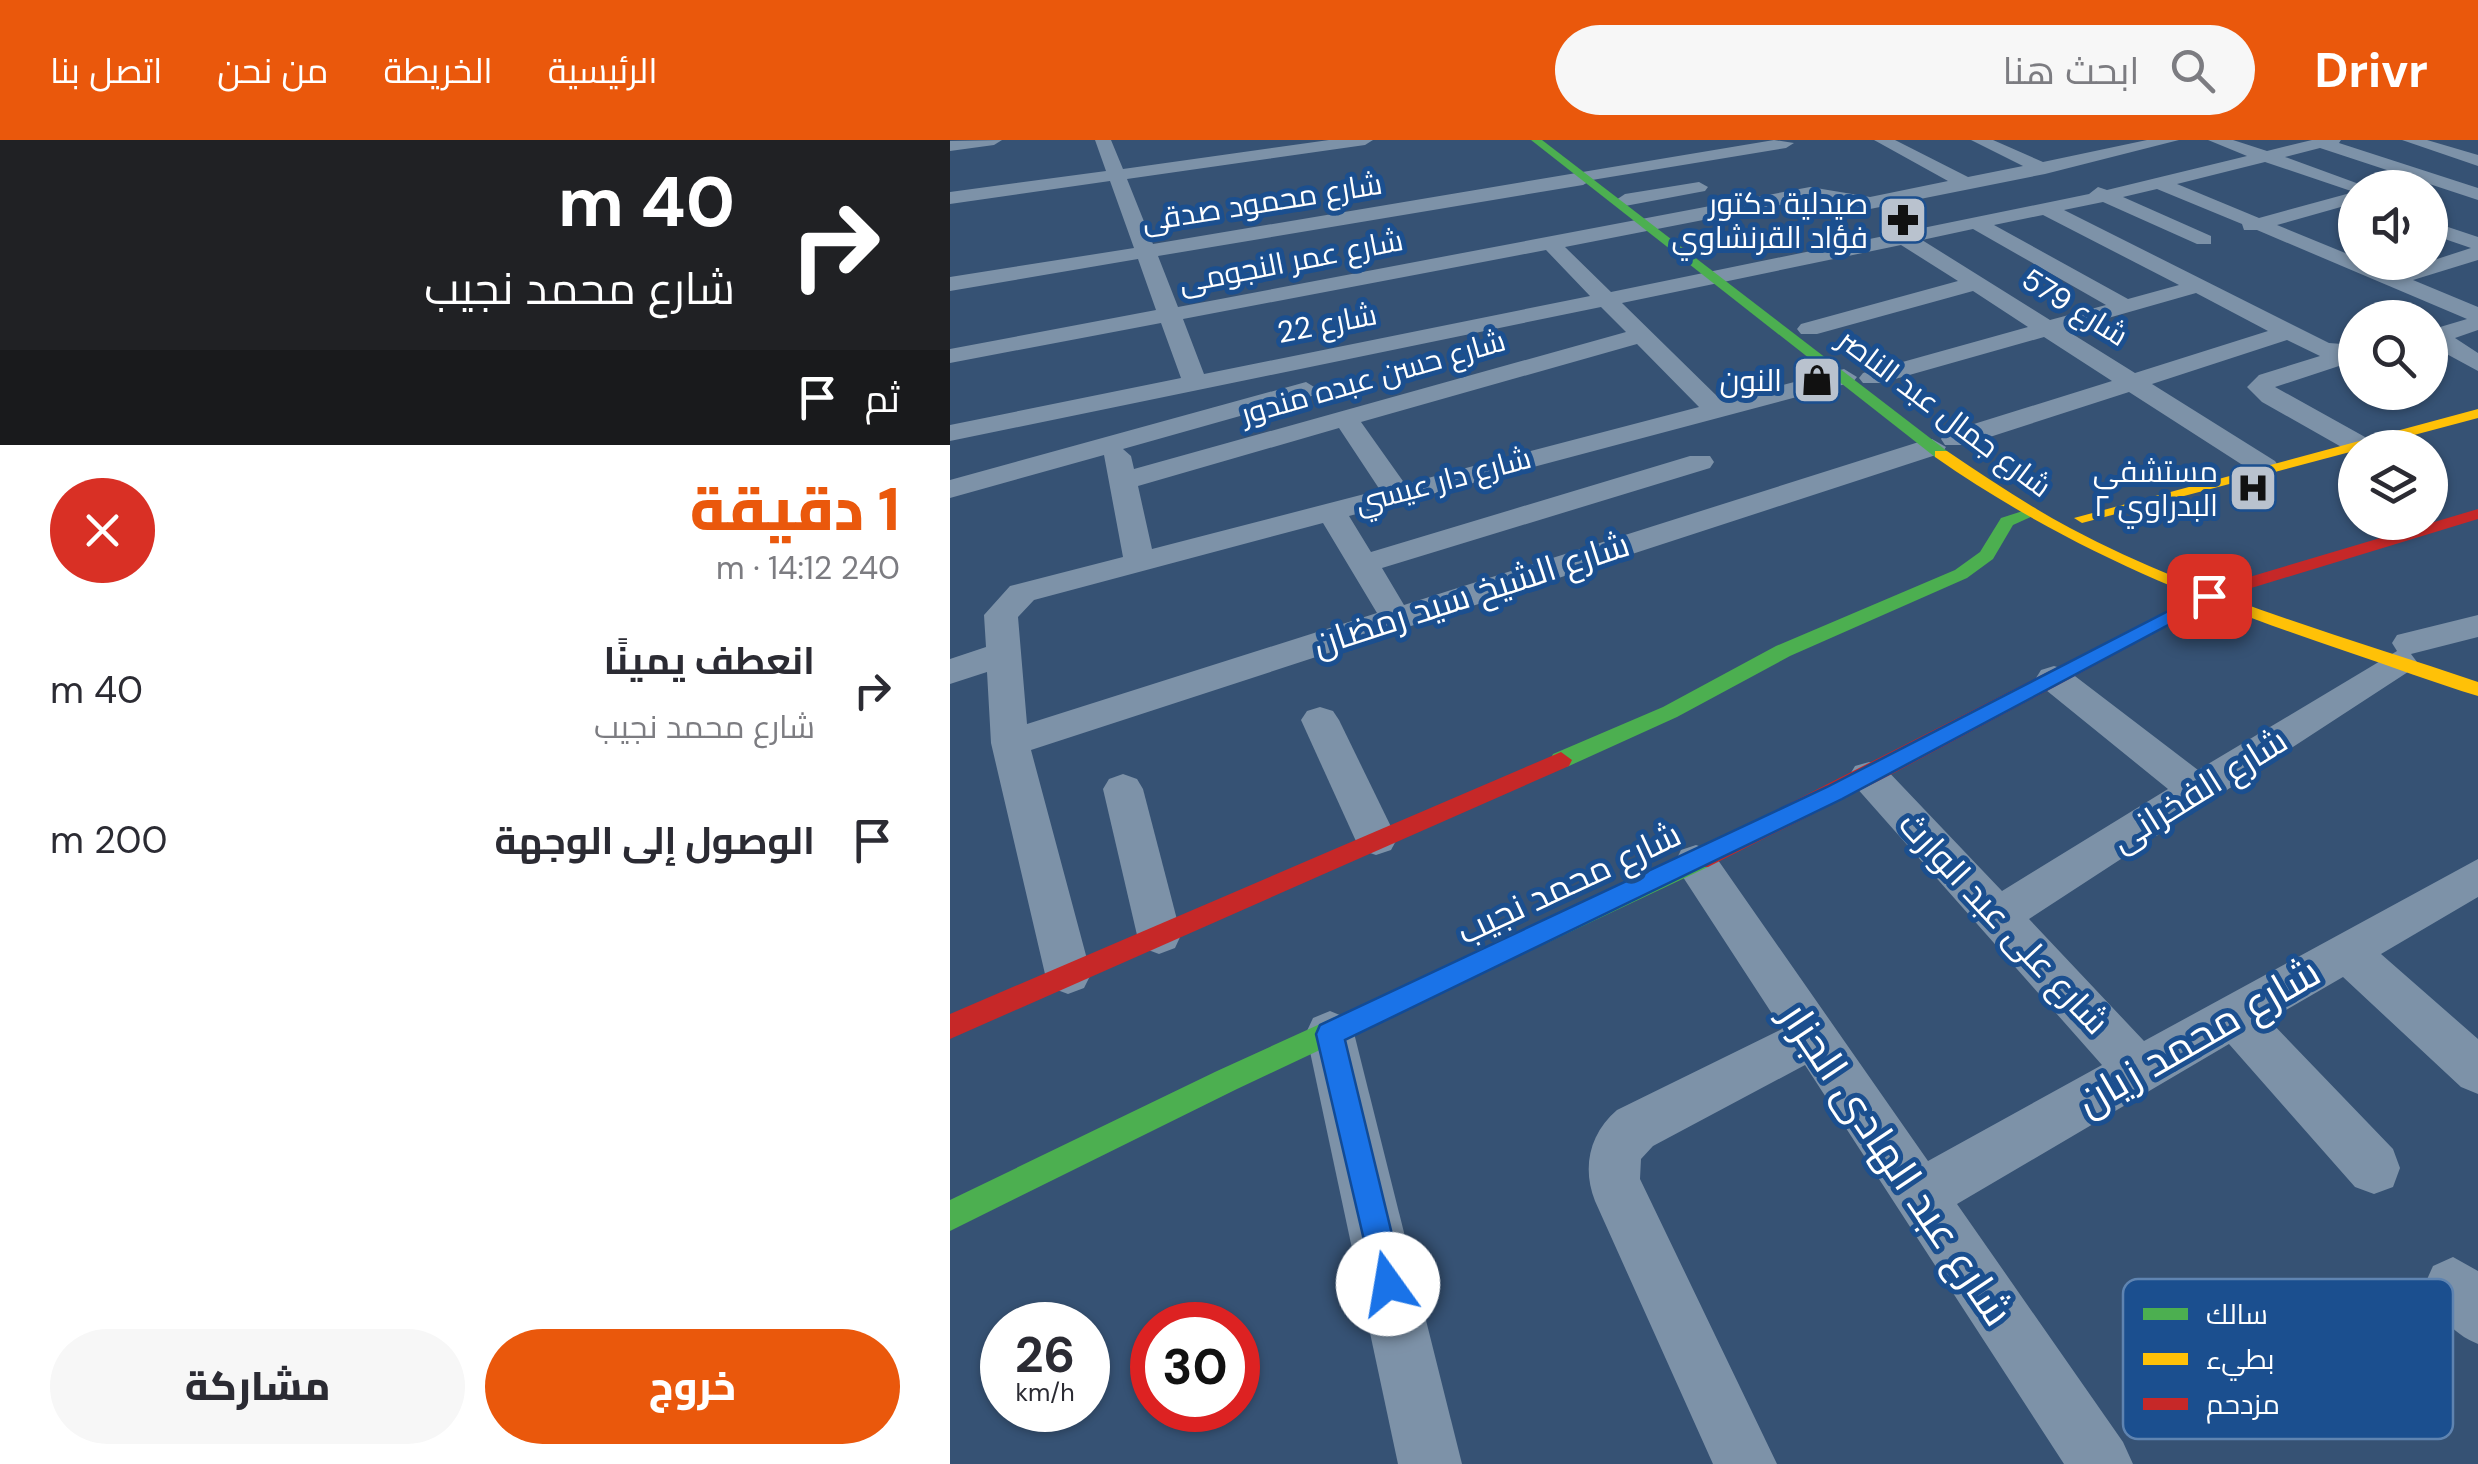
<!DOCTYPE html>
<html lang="ar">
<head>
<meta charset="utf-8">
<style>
	:root { --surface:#fff; --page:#f7f7f7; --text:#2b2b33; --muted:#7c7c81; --accent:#ea580c }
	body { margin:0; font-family:"DM Sans",Cairo,sans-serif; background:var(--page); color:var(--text); direction:rtl; height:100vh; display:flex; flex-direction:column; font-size:38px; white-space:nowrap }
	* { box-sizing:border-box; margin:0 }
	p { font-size:32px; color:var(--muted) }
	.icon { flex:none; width:55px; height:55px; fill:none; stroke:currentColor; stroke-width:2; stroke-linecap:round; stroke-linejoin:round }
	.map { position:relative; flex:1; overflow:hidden; direction:ltr }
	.panel { display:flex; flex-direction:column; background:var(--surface); width:950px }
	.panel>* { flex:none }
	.hud { background:#202124; color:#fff; overflow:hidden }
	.buttons { position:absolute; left:1388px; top:30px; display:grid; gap:20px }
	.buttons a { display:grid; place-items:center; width:110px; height:110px; border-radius:50%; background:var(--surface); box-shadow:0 2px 8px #0004; font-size:50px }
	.speed { position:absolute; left:30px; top:1162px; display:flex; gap:20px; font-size:50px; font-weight:700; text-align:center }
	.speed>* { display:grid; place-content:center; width:130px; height:130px; border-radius:50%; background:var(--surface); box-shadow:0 2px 8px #0004; line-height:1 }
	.speed small { font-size:25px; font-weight:400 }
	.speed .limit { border:15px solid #d22; background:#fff; color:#111 }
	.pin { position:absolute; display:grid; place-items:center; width:85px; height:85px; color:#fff; margin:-42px; border-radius:20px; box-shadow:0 5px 15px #0006 }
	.me { position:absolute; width:110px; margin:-55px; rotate:347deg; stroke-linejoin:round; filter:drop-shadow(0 0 8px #0008) }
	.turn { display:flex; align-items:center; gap:35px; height:210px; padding:0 50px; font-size:45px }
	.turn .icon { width:130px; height:130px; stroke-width:2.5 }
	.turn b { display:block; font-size:70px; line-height:85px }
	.then { display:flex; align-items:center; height:95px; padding:0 50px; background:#0003; gap:20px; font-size:38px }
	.round { display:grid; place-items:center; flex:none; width:105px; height:105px; border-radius:52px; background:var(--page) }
	.summary { display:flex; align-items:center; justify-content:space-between; height:170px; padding:0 50px }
	h1 { font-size:60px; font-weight:800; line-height:75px; color:var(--accent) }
	.cta { display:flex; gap:20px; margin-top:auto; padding:20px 50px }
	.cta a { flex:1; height:115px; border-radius:60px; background:var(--accent); color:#fff; font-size:40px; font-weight:800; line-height:115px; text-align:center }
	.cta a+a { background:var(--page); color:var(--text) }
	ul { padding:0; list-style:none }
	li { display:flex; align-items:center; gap:30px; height:150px; padding:0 50px }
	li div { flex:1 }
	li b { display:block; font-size:38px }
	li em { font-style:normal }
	header { display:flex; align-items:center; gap:60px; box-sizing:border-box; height:140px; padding:0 50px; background:var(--accent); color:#fff }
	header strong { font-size:48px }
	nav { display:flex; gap:55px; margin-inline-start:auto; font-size:35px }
	.search { width:700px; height:90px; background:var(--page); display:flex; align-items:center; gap:25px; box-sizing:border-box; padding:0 35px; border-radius:55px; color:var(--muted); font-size:38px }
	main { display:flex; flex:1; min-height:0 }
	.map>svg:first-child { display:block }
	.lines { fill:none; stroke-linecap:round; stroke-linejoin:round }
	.street { fill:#7d92a8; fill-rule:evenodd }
	.fast { fill:#4caf50; fill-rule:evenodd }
	.slow { fill:#ffc107; fill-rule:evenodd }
	.jam { fill:#c62828; fill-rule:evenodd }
	.route { fill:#1a73e8; stroke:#114b97; stroke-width:2.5 }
	.labels { text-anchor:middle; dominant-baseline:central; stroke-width:10; stroke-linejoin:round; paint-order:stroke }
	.far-street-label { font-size:30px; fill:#fff; stroke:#1b4f8f }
	.far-poi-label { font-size:30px; fill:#fff; stroke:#1b4f8f; text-anchor:end }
	.street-label { font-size:35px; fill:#fff; stroke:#1b4f8f }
	.near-street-label { font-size:42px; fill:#fff; stroke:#1b4f8f }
	.key { fill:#1b4f8f; stroke:#5f84b1; stroke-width:2.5 }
	.key-label { font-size:28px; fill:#fff }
</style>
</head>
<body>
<header>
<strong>Drivr</strong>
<div class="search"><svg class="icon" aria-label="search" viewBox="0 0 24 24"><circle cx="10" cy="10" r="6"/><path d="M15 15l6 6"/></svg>ابحث هنا</div>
<nav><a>الرئيسية</a><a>الخريطة</a><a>من نحن</a><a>اتصل بنا</a></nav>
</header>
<main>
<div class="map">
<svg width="1528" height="1324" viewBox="0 0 1528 1324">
	<rect width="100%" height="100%" fill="#365274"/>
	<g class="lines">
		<g class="street">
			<path d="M52,0l-8,5 -44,6v-10z"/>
			<path d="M145,0h16l12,29 206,-29h44l-8,5 -238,34 26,65 621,-104 20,3 -8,5 -194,32 -9,5 -425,71 20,51 632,-120 60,10 78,-16 -74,-41h21l73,37 55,-11 -52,-26h22l50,22 104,-22h32l-134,34 -175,35 -60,-10 -245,48 46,45 278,-57 1,-6 18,2 181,-37 9,-7 9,3 140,-34 -39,-16h25l34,11 45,-11h29l-2,3 139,45v12l-158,-52 -35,9 85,31h-15v15l-78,22 78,32v5h14l25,11 77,-25 -41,-14v-13l48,16v23l-65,20 65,27v23l-23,8 23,15v18l-48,-26v-15l37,-11 -210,-89h-13l-2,-6 -85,-35 -34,8 88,39v8h-14l-94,-42 -39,8 265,133 26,2v14l-12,-1 -4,8 -64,21 90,50 4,6 -3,5h-11v3l-10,-2 -83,-47 -15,-15 12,-12 61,-19 -33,-16 -135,44 123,77 4,6 -4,6h-20l-126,-81 -164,53h-20l-4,-6 4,-6 167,-52 -68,-44 -163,46h-18l-4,-5 4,-5 165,-46 -55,-36 -156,43h-16l-4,-5 4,-5 157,-43 -57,-36 -279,58 100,98 122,-32 13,8 -4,5 -504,134 22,36 319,-96h20l4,6 -4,6 -328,100 22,37 518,-164 10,-2 14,8 -4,6 -911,297 60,224 -7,14 -16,6 -16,-6 -7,-14 -54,-231 -4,-71 -37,12v-25l36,-12 -2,-32 26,-29 113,-29 -19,-102 -154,43v-18l356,-98 13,8 -4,5 -192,54 8,7 3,13 492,-137 -25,-25 -651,134v-16l231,-47 -20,-55 -211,40v-14l206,-39 -18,-51 -188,32v-14l184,-29 -24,-67 -160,23v-12l156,-21zM1315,22l89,30 -95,26 -82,-34zM1093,75l136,70 -51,14 -134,-74zM1023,89l133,76 -56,15 -128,-80zM596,110l44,46 -386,78 -21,-55zM1246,153l72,38 -133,42 -69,-43zM687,204l62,63 -294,77 -44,-62zM389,288l41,62 -228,59 -14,-63zM373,383l54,90 -350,111 -9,-107 16,-17z"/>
			<path d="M1452,0h25l51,15v11z"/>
			<path d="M749,42l9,5 -3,4 -80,15 -9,-6 9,-6z"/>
			<path d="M1528,475v22l-67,17 6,8 -6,8 -382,249 115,122 334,-182v38l-97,57 97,85v55l-17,-7 -118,-110 -74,43 124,129 7,19 -7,19 -19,7 -19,-7 -126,-143 -272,160 166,238 10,22h-69l-259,-399 -152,81 -12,13 -1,20 137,285h-64l-118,-263c-13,-33 -6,-67 22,-91l165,-81 -101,-155 -6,-12 6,-12 15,-5 15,5 217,311 174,-96 -247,-279 -6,-10 6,-10 14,-4 14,4 119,125 166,-102 -127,-103 -5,-8 5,-8 13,-4 13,4 131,100 199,-119 -5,-8 5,-8z"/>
			<path d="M370,567l13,4 6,9 58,119 -6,11 -15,5 -15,-5 -6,-11 -54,-119 6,-9z"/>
			<path d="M173,634l14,5 6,10 38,146 -6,13 -16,6 -16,-6 -6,-13 -34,-146 6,-10z"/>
			<path d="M380,871l17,7 7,15 108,431h-64l-92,-431 7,-15z"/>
			<path d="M1503,1117l25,14v73c-27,-11 -42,-31 -54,-58l9,-20z"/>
		</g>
		<g class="fast">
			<path d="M581,0h11l405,311v6h-12z"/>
			<path d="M1079,369l8,5 -24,11 -20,34 -26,19 -177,78 -113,61 -108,49 -8,2 -11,-8 3,-6 110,-47 113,-61 179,-76 25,-18 21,-34z"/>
			<path d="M750,711l8,2 4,7 -4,7 -471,222 -287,142v-31l267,-129z"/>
		</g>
		<g class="slow">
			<path d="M1528,269v9l-396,105 -8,-5z"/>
			<path d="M985,311h12c40,27 80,54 123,77 128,68 271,108 408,154v14c-44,-13 -87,-30 -130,-44 -151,-51 -281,-103 -413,-195z"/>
		</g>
		<g class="jam">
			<path d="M1528,369v10l-230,70h-12l-3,-4 3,-4z"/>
			<path d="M1259,450l7,2v8l-320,172 -188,95h-16l-4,-7 4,-7z"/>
			<path d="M611,612l11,8 -3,6 -619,273v-25z"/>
		</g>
	</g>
	<path class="route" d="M1259,450l6,1v9l-373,199 -497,241 59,244 -4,12 -12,5 -11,-5 -61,-262 4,-9 507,-238z"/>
	<defs>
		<g id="pharmacy-square" transform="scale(2.5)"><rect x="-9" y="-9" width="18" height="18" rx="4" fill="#b9c2ce" stroke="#1b4f8f"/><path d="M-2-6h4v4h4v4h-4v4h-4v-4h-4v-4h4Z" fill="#111"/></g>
		<g id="shop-square" transform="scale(2.5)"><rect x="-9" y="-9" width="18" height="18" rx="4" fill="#b9c2ce" stroke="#1b4f8f"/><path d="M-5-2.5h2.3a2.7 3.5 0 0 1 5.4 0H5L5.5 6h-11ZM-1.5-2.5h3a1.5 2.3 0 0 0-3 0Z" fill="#111"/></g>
		<g id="hospital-square" transform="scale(2.5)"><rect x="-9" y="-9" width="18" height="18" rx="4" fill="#b9c2ce" stroke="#1b4f8f"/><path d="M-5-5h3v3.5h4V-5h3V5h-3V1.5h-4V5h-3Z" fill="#111"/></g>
	</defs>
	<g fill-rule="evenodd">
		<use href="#pharmacy-square" x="953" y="80"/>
		<use href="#shop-square" x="867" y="240"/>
		<use href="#hospital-square" x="1303" y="348"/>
	</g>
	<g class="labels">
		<g class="far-street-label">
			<text transform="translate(312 62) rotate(-9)">شارع محمود صدقى</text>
			<text transform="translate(341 121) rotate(-11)">شارع عمر النجومى</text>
			<text transform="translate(1125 167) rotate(32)">شارع 579</text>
			<text transform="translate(377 183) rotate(-11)">شارع 22</text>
			<text transform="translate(423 237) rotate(-16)">شارع حسن عبده مندور</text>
			<text transform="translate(995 273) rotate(37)">شارع جمال عبد الناصر</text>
			<text transform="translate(493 340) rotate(-15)">شارع دار عيسي</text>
		</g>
		<g class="far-poi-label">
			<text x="918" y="63">صيدلية دكتور<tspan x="918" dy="34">فؤاد القرنشاوي</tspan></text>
			<text x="832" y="240">النون</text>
			<text x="1268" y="331">مستشفى<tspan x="1268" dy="34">البدراوي ٢</tspan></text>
		</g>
		<g class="street-label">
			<text transform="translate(521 454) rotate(-18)">شارع الشيخ سيد رمضان</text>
			<text transform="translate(1249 650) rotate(-32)">شارع الفخرانى</text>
			<text transform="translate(619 743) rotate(-25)">شارع محمد نجيب</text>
			<text transform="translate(1054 783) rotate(47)">شارع على عبد الوارث</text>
		</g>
		<g class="near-street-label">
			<text transform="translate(1248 896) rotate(-30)">شارع محمد زيان</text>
			<text transform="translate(947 1024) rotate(56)">شارع عبد الهادى الجزار</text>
		</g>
	</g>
	<rect x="1173" y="1139" width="330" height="160" rx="15" class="key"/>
	<rect x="1193" y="1168" width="45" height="12" fill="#4caf50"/>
	<rect x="1193" y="1213" width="45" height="12" fill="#ffc107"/>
	<rect x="1193" y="1258" width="45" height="12" fill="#c62828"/>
	<g class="key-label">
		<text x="1256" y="1184">سالك</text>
		<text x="1256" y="1229">بطيء</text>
		<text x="1256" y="1274">مزدحم</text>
	</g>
</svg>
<div class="buttons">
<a><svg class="icon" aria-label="sound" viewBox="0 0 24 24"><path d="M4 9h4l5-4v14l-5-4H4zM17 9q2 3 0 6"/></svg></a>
<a><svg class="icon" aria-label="search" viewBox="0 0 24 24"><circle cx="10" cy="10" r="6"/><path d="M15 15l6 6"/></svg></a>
<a><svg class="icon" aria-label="layers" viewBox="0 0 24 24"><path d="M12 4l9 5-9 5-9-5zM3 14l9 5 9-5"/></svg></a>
</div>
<div class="speed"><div>26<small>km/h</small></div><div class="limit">30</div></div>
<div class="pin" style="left:1259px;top:456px;background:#d93025"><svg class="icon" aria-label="arrive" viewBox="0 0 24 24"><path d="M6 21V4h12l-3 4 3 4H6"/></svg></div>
<svg class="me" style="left:438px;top:1144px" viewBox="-20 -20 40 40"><circle r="19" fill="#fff"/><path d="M0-13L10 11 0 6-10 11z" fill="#1a73e8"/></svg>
</div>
<section class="panel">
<div class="hud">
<div class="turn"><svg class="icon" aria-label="right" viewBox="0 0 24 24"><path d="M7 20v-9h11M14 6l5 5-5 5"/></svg><div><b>40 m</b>شارع محمد نجيب</div></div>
<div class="then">ثم<svg class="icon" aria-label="arrive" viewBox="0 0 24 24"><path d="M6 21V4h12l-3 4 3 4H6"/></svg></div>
</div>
<div class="summary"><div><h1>1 دقيقة</h1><p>240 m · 14:12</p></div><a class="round" style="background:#d93025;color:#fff"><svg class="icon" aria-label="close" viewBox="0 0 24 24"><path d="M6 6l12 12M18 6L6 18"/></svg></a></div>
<ul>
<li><svg class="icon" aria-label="right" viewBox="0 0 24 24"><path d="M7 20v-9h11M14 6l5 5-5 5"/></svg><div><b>انعطف يمينًا</b><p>شارع محمد نجيب</p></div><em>40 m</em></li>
<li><svg class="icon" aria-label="arrive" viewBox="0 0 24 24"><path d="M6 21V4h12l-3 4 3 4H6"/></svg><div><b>الوصول إلى الوجهة</b></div><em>200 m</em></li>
</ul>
<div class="cta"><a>خروج</a><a>مشاركة</a></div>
</section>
</main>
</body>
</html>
